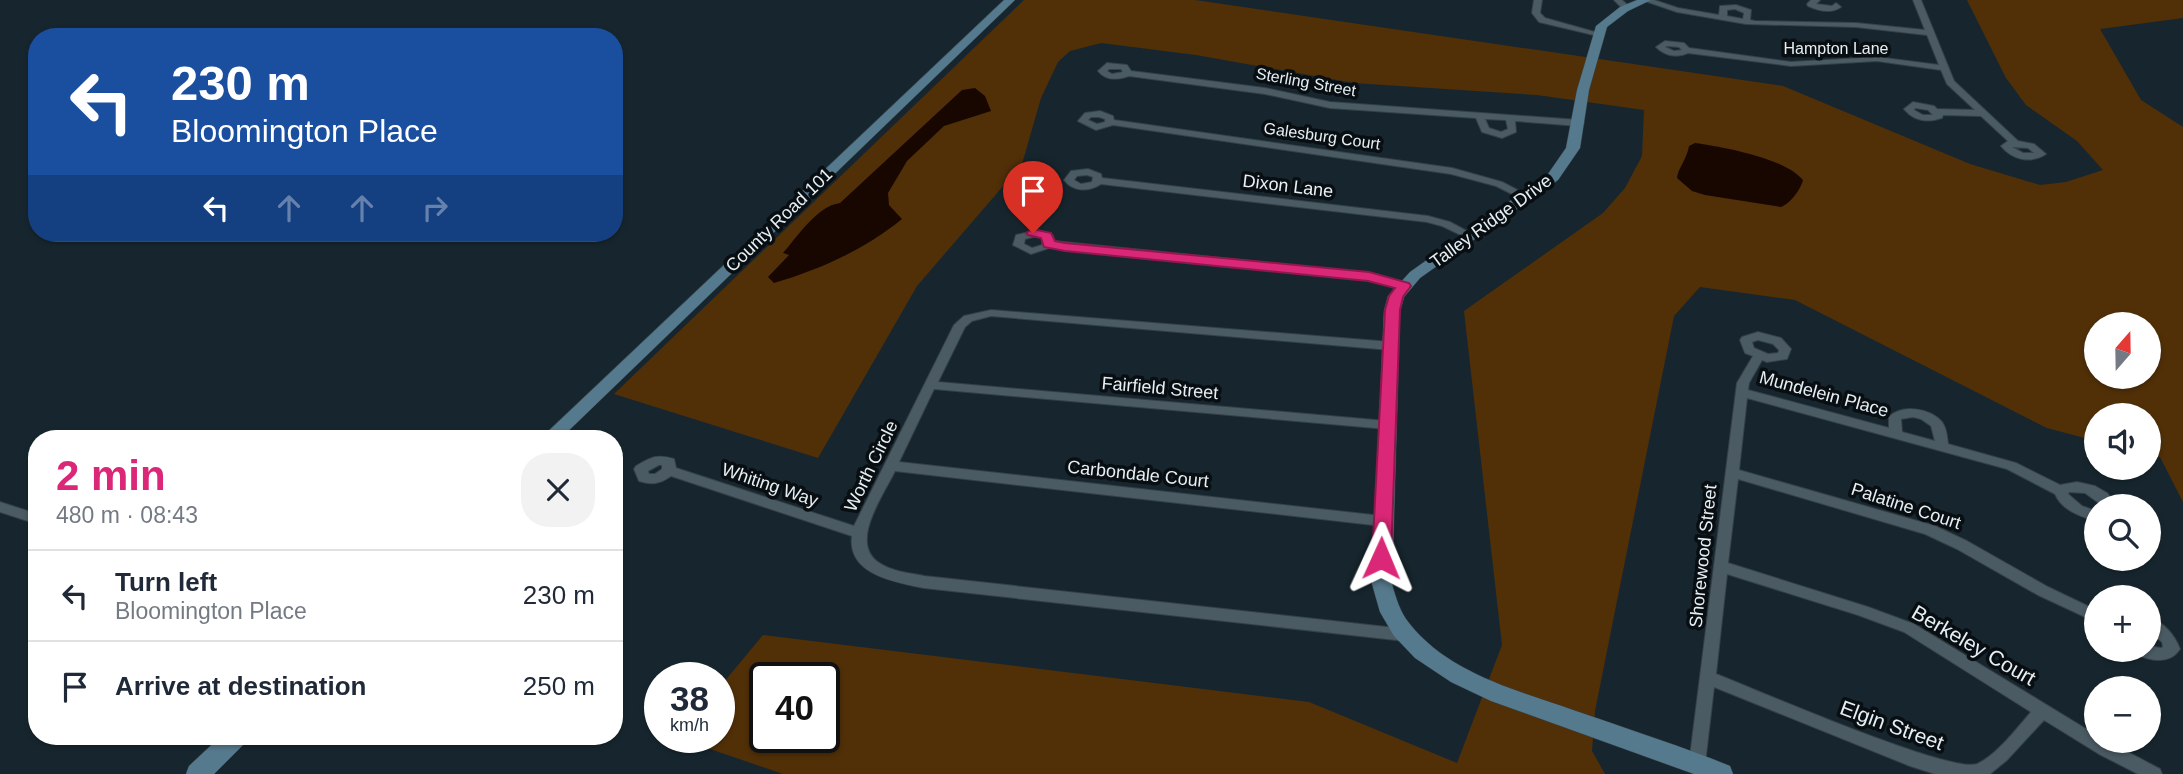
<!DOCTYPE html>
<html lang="en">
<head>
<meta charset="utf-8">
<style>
	:root { --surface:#fff; --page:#f2f2f3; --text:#1f2937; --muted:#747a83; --line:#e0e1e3; --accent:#db2777 }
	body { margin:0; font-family:Helvetica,sans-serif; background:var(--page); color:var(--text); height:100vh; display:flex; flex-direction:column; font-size:26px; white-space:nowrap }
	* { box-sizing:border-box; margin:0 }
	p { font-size:23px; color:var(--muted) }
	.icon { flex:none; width:38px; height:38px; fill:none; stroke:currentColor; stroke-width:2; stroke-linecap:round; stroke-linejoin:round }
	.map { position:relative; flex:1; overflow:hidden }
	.panel { position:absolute; left:28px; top:430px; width:595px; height:315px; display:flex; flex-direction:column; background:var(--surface); border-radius:28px; box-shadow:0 2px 5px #0004 }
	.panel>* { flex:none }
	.top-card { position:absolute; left:28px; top:28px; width:595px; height:214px; border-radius:28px; box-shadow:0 2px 5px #0004; background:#1a4fa0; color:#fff; overflow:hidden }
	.needle { width:46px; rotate:20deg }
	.tools { position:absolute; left:2084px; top:312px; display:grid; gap:14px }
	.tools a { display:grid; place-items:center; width:77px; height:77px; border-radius:50%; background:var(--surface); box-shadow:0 2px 5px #0004; font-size:35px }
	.speed { position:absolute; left:644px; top:662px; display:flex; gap:14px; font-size:35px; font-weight:700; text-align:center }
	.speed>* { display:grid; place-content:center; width:91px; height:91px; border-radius:50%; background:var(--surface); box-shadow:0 2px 5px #0004; line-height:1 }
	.speed small { font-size:18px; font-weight:400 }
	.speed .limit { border:4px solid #111; border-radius:10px; background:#fff; color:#111 }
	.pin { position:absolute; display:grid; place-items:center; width:60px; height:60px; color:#fff; margin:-72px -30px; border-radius:50% 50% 50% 0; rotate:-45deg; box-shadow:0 0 7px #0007 }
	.pin .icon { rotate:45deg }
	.me { position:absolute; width:77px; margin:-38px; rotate:1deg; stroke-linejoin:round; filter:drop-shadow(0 0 5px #0008) }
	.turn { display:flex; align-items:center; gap:24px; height:147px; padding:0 28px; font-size:32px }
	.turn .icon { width:91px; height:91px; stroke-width:2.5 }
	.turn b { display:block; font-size:49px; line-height:60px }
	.lanes { display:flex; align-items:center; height:66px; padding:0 28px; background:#0003; justify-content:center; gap:35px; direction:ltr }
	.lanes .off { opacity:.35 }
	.round { display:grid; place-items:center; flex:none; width:74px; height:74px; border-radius:28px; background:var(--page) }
	.headline { display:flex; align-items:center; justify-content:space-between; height:119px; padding:0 28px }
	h1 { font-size:42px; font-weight:700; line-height:52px; color:var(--accent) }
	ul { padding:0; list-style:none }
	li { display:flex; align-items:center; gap:21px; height:91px; padding:0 28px; border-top:2px solid var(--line) }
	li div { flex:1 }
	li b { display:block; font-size:26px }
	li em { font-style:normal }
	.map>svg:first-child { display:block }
	.green { fill:#513008; fill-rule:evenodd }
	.water { fill:#180600 }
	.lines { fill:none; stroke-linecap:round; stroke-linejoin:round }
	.street-casing { stroke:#354047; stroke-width:2 }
	.secondary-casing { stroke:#354047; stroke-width:1 }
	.street { fill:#4b5b64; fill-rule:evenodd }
	.secondary { fill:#567a8d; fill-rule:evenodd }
	.route { fill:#db2777; stroke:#8e194d; stroke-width:2 }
	.labels { text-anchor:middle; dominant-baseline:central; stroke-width:7; stroke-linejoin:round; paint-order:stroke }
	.far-street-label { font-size:16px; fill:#e6eff4; stroke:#080e11 }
	.street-label { font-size:18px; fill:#e6eff4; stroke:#080e11 }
	.near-street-label { font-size:21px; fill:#e6eff4; stroke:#080e11 }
</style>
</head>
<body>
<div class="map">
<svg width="2183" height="774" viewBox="0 0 2183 774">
	<rect width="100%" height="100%" fill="#17262e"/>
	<path class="green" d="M1024,0h171l588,86 187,78 70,21 26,-3 37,-12 -26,-29 -51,-36 -20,-27 -39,-78h216v18l-83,11 41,71 42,27v375l-23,-45 -11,-3v-39h-53v26l-49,-13 -252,-128 -95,-13 -26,29 -79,395 -3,40 13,23h-822l-105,-36 41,-1v-49l44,-53 546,67 148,61 45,-118 -38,-334 139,-98 22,-25 17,-32 2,-46 -107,-15 -183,-12 -158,-28 -95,-12 -31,8 -12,11 -17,36 -19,66 -105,122 -99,172 -204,-64zM2096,324h53v52h-53zM765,677h59v60h-59z"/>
	<g class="water">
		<path d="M975,88l10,8 6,15 -47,15 -37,35 -19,32 1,12 13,14c-38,31 -81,50 -128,64l-6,-6 21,-22 -6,-2c14,-16 34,-47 57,-50l122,-113z"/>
		<path d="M1695,143c28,4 90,15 108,37 -2,9 -13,24 -22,27l-76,-12 -13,-4 -15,-13c1,-10 10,-19 12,-32z"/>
	</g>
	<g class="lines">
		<g class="street-casing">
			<g id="street">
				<path d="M1534,0h8l-2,13 5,5 57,16 -4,2 -59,-14 -7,-9z"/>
				<path d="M1614,0h8l9,8 -7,2z"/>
				<path d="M1642,0h12l24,8 41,7 1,-9 16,-1 15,5 -1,10 5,1 101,2 69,7 -12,-30h8l33,81 64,60 16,3 12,10c-15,10 -34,6 -45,-8l7,-5 -27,-25 -38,-1 -1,3c-15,5 -28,3 -38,-9l9,-7 21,4 3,3 38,1 -28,-26 -6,-14 -64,-9 -86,5 -103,-13c-11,5 -23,3 -32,-6l9,-6 19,2 5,5 102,14 86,-5 62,8 -12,-30 -71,-8 -110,-3 -69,-12zM1735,9l9,4 -1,6 -16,-3v-6zM1667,46l12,1 3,3 -8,1 -9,-4zM1915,108l13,2 5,5h-10l-9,-5zM2012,147l16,1 6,5h-11z"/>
				<path d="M1811,0h9l-4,4 16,2 4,-3 5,4c-10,7 -22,4 -33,-1l-1,-2z"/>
				<path d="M1107,63l20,2 4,6 134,17 65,14 249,18 5,3 -5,3 -64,-5 1,11 -14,6 -20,-6 -6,-14 -146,-10 -65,-14 -136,-18c-11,4 -23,5 -31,-5zM1109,69h12l2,3 -11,2 -5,-3zM1485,119l21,1 2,9 -7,3 -12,-4z"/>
				<path d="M1100,111l13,5 1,4 338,48 50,14 29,15 -5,3 -4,-1 -26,-13 -45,-12 -338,-49 -17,5 -18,-9 7,-8zM1091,117h8l6,2v3l-8,2 -9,-4z"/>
				<path d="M1088,169l13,5 1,4 326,38 22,6 26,14 -5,3 -4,-1 -25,-12 -15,-4 -326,-38c-12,8 -28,8 -37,-4l7,-9zM1087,175l6,2 -1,5 -11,2 -7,-4 3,-4z"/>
				<path d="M1038,230l15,6 1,5 315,32 39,11 2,2 -6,3 -36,-10 -316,-32 -21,7 -18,-9 3,-10zM1037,236l6,3 -1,6 -10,3 -8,-4 1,-5z"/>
				<path d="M991,310l400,32 6,4 -6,4 -400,-34 -19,5 -7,6 -27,55 449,39 6,4 -6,4 -453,-40 -35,73 483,54 5,1 2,4 -2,4 -5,1 -487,-55c-12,25 -48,74 -14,93 13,8 29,9 43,12l481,53 5,2 3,4 -3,4 -5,2 -481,-53c-28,-6 -77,-13 -72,-52l-181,-60c-11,8 -19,9 -32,5l-5,-12 2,-3c16,-9 20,-12 38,-7l2,9 178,58 100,-201 10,-9zM659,465h3v4l-7,5h-6l-1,-3z"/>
				<path d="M1758,332l23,6 10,11 -4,10 -20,3 -5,-2 -13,23 -1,7 141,38v-11c13,-13 41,-9 53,5 5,7 5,14 6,22l68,19 44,22 17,-3 18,4 12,7 11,13h-15l-18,-13 -16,-1 -1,2 14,12 14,5v10c-17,-5 -34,-11 -41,-27l-48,-25 -260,-71 -8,72 196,56 32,15 81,46 48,23v12l-58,-27 -81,-46 -32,-15 -187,-55 -10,84 140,44 46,17 182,111v5h9l55,29 2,5h-24l-39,-20 -55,-34 -37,40 -17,14h-55l-25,-8 -196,-79 -9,77 -2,5 -6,2 -6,-2 -2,-5 48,-381 16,-27 -8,-3 -5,-13 2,-3zM1758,340l15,4 6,6 -1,3 -10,1 -14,-6 -2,-6zM1913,417l8,2 10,7 4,15 -33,-9 -1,-13zM1727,574l131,41 46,17 127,80c-13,15 -35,44 -54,52 -28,10 -222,-75 -261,-90z"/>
				<path d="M0,502l37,12v10l-37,-12z"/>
				<path d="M2149,617c15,6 25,17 31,32 -12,18 -32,10 -49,4l-3,-4h21v-3l12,2 2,-1 -1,-5 -13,-10z"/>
			</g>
		</g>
		<g class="secondary-casing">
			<g id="secondary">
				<path d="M1004,0h11l-455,439h-20z"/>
				<path d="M1637,0h14l-23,11 -21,16 -18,63 -9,58 -22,32 -138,98 -16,19 -4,14 -8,273c4,14 8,28 17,39 39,50 107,67 164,87 46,16 92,31 137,48l20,8 3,8h-39l-203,-73 -40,-19 -36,-24 -21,-22 -14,-24 -8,-28 12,-273 4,-15 22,-24 138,-98 18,-26 11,-58 19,-64 24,-19z"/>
				<path d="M220,737h28l-4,7 -30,30h-28l3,-8z"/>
			</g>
		</g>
		<use href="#street" class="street"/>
		<use href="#secondary" class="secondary"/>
	</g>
	<path class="route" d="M1033,229l18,4 4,8 10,2 304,29 40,11 2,3 -8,11 -3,13 -9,248 -3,5h-13l-3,-5 13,-248 4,-14 6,-8 -27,-7 -303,-30 -21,-4 -3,-9 -13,-3 -2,-2z"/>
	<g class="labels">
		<g class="far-street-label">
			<text x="1836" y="48">Hampton Lane</text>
			<text transform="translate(1306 82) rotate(10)">Sterling Street</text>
			<text transform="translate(1322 136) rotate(8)">Galesburg Court</text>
		</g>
		<g class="street-label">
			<text transform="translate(1288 186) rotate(7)">Dixon Lane</text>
			<text transform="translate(779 220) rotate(-44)">County Road 101</text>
			<text transform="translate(1491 221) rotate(-36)">Talley Ridge Drive</text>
			<text transform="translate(1160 388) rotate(5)">Fairfield Street</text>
			<text transform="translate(1824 394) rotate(15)">Mundelein Place</text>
			<text transform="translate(871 466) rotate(-64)">Worth Circle</text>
			<text transform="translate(1138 474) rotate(6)">Carbondale Court</text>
			<text transform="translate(770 485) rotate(19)">Whiting Way</text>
			<text transform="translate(1906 506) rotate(18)">Palatine Court</text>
			<text transform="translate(1703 556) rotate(-84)">Shorewood Street</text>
		</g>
		<g class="near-street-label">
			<text transform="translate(1974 645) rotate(30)">Berkeley Court</text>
			<text transform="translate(1892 725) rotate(20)">Elgin Street</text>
		</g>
	</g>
</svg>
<div class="tools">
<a><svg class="needle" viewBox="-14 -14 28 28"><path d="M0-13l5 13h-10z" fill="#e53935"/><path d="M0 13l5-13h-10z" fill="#747a83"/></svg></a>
<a><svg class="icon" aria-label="sound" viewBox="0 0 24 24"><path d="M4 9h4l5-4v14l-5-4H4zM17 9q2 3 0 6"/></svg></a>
<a><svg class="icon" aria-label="search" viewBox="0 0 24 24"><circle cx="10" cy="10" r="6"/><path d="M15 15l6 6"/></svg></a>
<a>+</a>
<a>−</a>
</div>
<div class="speed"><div>38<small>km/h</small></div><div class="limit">40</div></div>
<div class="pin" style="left:1033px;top:233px;background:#d93025"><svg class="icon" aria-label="arrive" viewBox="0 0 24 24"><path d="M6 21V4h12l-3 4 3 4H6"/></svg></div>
<svg class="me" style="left:1381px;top:558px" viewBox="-20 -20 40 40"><path d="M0-17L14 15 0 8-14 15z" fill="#db2777" stroke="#fff" stroke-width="4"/></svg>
<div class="top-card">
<div class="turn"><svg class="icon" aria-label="left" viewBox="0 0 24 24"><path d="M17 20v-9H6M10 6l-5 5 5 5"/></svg><div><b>230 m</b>Bloomington Place</div></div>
<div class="lanes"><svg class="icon" aria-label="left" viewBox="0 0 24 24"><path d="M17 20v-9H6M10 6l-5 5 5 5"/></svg><svg class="icon off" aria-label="ahead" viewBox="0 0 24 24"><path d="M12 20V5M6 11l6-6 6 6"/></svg><svg class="icon off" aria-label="ahead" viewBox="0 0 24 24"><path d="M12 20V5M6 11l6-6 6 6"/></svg><svg class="icon off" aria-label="right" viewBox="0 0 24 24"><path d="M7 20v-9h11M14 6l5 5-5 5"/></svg></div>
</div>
<section class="panel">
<div class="headline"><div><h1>2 min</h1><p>480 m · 08:43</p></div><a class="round"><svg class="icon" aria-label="close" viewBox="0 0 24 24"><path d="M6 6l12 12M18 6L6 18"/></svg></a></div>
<ul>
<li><svg class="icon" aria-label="left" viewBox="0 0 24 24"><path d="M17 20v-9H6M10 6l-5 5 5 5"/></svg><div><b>Turn left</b><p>Bloomington Place</p></div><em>230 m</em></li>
<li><svg class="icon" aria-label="arrive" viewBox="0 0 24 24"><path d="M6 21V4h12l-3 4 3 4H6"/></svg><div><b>Arrive at destination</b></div><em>250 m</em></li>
</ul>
</section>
</div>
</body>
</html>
